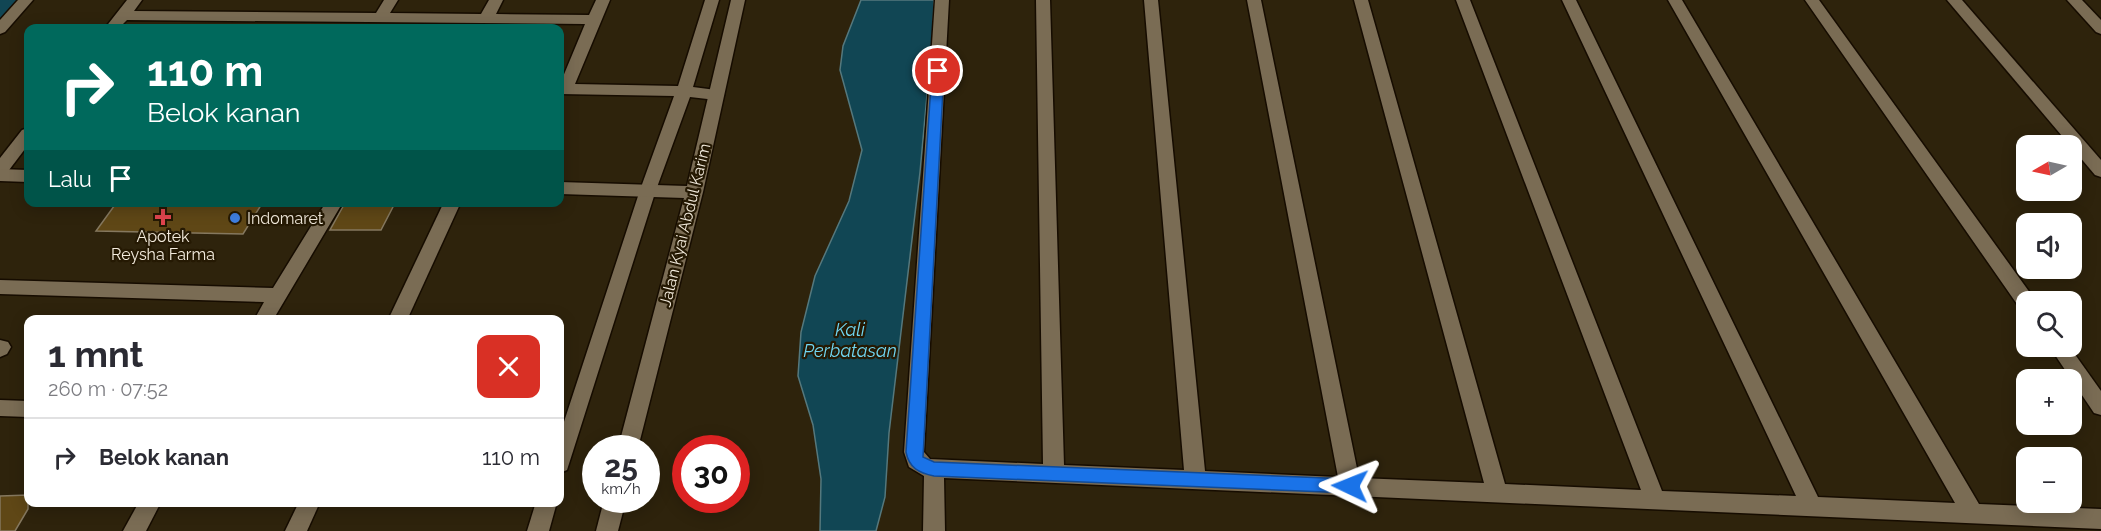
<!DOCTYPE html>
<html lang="id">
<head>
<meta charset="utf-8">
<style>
	:root { --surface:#fff; --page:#f2f2f3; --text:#2b2b33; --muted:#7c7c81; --line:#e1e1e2 }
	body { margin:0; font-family:Raleway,sans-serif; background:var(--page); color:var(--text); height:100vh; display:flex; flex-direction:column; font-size:22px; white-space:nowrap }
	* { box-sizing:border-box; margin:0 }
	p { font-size:20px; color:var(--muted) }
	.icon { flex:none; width:33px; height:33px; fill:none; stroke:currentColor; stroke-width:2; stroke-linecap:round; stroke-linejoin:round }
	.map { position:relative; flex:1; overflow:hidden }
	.sheet { position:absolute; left:24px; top:315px; width:540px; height:192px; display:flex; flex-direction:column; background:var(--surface); border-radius:12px; box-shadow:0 3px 15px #0003 }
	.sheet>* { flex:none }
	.top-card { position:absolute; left:24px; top:24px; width:540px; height:183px; border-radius:12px; box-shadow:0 3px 15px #0003; background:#00695c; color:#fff; overflow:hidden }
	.needle { width:39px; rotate:261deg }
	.tools { position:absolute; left:2016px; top:135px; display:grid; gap:12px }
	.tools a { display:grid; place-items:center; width:66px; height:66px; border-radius:12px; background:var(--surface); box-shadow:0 3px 15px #0003; font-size:30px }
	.speed { position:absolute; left:582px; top:435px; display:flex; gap:12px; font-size:30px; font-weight:700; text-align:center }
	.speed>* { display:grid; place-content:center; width:78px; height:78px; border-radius:50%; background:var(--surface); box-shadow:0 3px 15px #0003; line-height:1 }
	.speed small { font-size:15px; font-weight:400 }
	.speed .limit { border:9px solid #d22; background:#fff; color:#111 }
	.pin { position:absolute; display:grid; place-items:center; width:51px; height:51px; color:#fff; margin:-26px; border:3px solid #fff; border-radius:50%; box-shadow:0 2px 6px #0007 }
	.me { position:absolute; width:66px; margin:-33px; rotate:272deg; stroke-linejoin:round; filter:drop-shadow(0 0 4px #0008) }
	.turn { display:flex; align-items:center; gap:21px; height:126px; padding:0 24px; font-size:27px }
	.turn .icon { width:78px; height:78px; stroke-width:2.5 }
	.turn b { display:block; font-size:42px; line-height:51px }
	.then { display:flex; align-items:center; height:57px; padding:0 24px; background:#0003; gap:12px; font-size:22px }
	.round { display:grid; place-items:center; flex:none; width:63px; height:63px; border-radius:12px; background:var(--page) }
	.headline { display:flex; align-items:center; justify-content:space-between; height:102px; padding:0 24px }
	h1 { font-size:36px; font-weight:700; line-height:45px }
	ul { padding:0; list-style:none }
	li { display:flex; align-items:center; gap:18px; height:78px; padding:0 24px; border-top:2px solid var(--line) }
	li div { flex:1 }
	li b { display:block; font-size:22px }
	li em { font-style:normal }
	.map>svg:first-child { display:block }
	.water { fill:#114654; stroke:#55787d; stroke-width:1.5 }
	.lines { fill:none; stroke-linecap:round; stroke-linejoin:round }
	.river { fill:#114654; fill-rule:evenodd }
	.building { fill:#5f4716; stroke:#85785f; stroke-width:1.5 }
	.street-casing { stroke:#160c00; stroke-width:3 }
	.secondary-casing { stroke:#160c00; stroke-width:3 }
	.street { fill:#7a6c54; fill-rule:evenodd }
	.secondary { fill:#7a6c54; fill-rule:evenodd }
	.route { fill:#1a73e8; stroke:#114b97; stroke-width:1.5 }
	.health-dot { fill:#e0444e; stroke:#251903; stroke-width:2 }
	.shop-dot { fill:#3f7fe0; stroke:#251903; stroke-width:2 }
	.labels { text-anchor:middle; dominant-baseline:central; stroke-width:4.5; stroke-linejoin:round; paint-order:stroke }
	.poi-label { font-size:16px; fill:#f3ebdd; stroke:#251903; text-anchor:start }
	.street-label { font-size:16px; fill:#f3ebdd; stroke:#251903 }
	.water-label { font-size:18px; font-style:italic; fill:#70d6f2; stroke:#251903 }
</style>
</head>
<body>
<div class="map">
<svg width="2101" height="531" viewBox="0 0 2101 531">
	<rect width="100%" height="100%" fill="#2e230c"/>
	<path class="water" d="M861,0h73l-1,29 -13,143 -31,261 -4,64 -9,34h-56l1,-52 -8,-54 -15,-49 3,-44 14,-56 34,-75 13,-51 -22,-80 3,-24z"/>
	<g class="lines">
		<path class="river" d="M0,0h25l-13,16 -12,3z"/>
	</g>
	<g class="building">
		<path d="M117,202h146l-20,32 -147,-3z"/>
		<path d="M345,203h50l-14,27h-51z"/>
		<path d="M28,495v14l-13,22h-15v-35z"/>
	</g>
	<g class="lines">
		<g class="street-casing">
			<g id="street">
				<path d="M18,0h15l-28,32 -5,2v-14z"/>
				<path d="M127,0h15l-8,11 242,2 8,-13h14l-8,13 91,1 8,-14h14l-7,14 93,1 7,-15h14l-35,84 103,2 27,-86h14l-26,87 23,3 8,5 -8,5 -26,-3 -34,93 -89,280 -7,3v-39l80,-244 34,-94 -114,-2v-10l25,-60 -458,-4 -8,8h-14z"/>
				<path d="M935,0h14l-25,452 6,7 113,5 -7,-464h14l14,465 120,5 -40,-470h14l47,471 133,6 -91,-477h14l98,478 125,5 -130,-483h14l137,484 136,6 -185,-490h14l192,491 134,5 -234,-496h14l242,497 137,6 -287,-503h14l297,504 122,5v20l-1157,-51 1,53h-22l1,-55 -15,-9 -5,-15z"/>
				<path d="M1805,0h14l214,297 2,5h-9v7l-7,-2z"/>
				<path d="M1947,0h15l139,160v17l-6,-2z"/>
				<path d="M28,128v17l-22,29 -6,2v-18l22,-28z"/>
				<path d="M326,202h17l-70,118h-19l10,-18 -264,-8v-14l273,8z"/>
				<path d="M444,202h17l-54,118h-19z"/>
				<path d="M0,340l8,2 3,5 -4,7 -7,3z"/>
				<path d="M2049,346h20l32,45v24l-7,-2z"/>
				<path d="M0,400l28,1v16l-28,-1z"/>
				<path d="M139,502h22l-15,29h-23z"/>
				<path d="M299,502h21l-13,29h-22z"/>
				<path d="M536,502h21l-8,29h-22z"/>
			</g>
		</g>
		<g class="secondary-casing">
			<g id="secondary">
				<path d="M731,0h14l-42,192 -65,256h-20l66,-250 -124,-4v-12l127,4z"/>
				<path d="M2067,0h15l19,20v14l-5,-2z"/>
				<path d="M0,169l28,1v12l-28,-1z"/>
				<path d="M604,500h22l-8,31h-22z"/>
			</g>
		</g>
		<use href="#street" class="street"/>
		<use href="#secondary" class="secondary"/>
	</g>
	<path class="route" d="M938,68l6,3 -21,386 11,5 416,17 5,2 3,5 -3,5 -5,2 -416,-17c-15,-3 -25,-8 -28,-24l26,-381z"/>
	<path class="health-dot" d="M160 208h6v6h6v6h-6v6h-6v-6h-6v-6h6z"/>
	<circle class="shop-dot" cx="235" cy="218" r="6"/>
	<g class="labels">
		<g class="poi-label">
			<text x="247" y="218">Indomaret</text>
			<text x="163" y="236" text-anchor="middle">Apotek<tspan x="163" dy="18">Reysha Farma</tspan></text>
		</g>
		<g class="street-label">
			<text transform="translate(685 225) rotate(-76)">Jalan Kyai Abdul Karim</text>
		</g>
		<g class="water-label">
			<text x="850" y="329">Kali<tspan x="850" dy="21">Perbatasan</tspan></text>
		</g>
	</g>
</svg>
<div class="tools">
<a><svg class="needle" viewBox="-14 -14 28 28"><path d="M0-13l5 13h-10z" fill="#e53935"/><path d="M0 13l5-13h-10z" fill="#7c7c81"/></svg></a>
<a><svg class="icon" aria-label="sound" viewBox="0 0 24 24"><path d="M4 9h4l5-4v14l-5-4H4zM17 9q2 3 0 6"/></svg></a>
<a><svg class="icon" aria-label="search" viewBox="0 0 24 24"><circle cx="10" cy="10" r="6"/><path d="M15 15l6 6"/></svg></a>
<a>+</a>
<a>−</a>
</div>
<div class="speed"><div>25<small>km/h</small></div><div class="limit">30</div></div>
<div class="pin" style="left:938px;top:71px;background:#d93025"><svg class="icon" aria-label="arrive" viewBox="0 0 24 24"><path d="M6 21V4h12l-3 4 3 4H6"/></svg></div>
<svg class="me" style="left:1350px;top:486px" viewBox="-20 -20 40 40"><path d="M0-17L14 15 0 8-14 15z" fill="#1a73e8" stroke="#fff" stroke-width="4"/></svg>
<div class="top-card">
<div class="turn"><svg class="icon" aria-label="right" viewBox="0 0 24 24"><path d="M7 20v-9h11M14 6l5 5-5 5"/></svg><div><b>110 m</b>Belok kanan</div></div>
<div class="then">Lalu<svg class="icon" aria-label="arrive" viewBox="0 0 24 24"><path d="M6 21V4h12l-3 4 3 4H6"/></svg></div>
</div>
<section class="sheet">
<div class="headline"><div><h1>1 mnt</h1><p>260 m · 07:52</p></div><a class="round" style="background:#d93025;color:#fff"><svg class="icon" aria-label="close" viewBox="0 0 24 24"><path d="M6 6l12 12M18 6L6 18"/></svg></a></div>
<ul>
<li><svg class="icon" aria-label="right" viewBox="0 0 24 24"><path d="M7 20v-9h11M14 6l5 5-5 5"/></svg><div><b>Belok kanan</b></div><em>110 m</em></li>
</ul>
</section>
</div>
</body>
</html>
